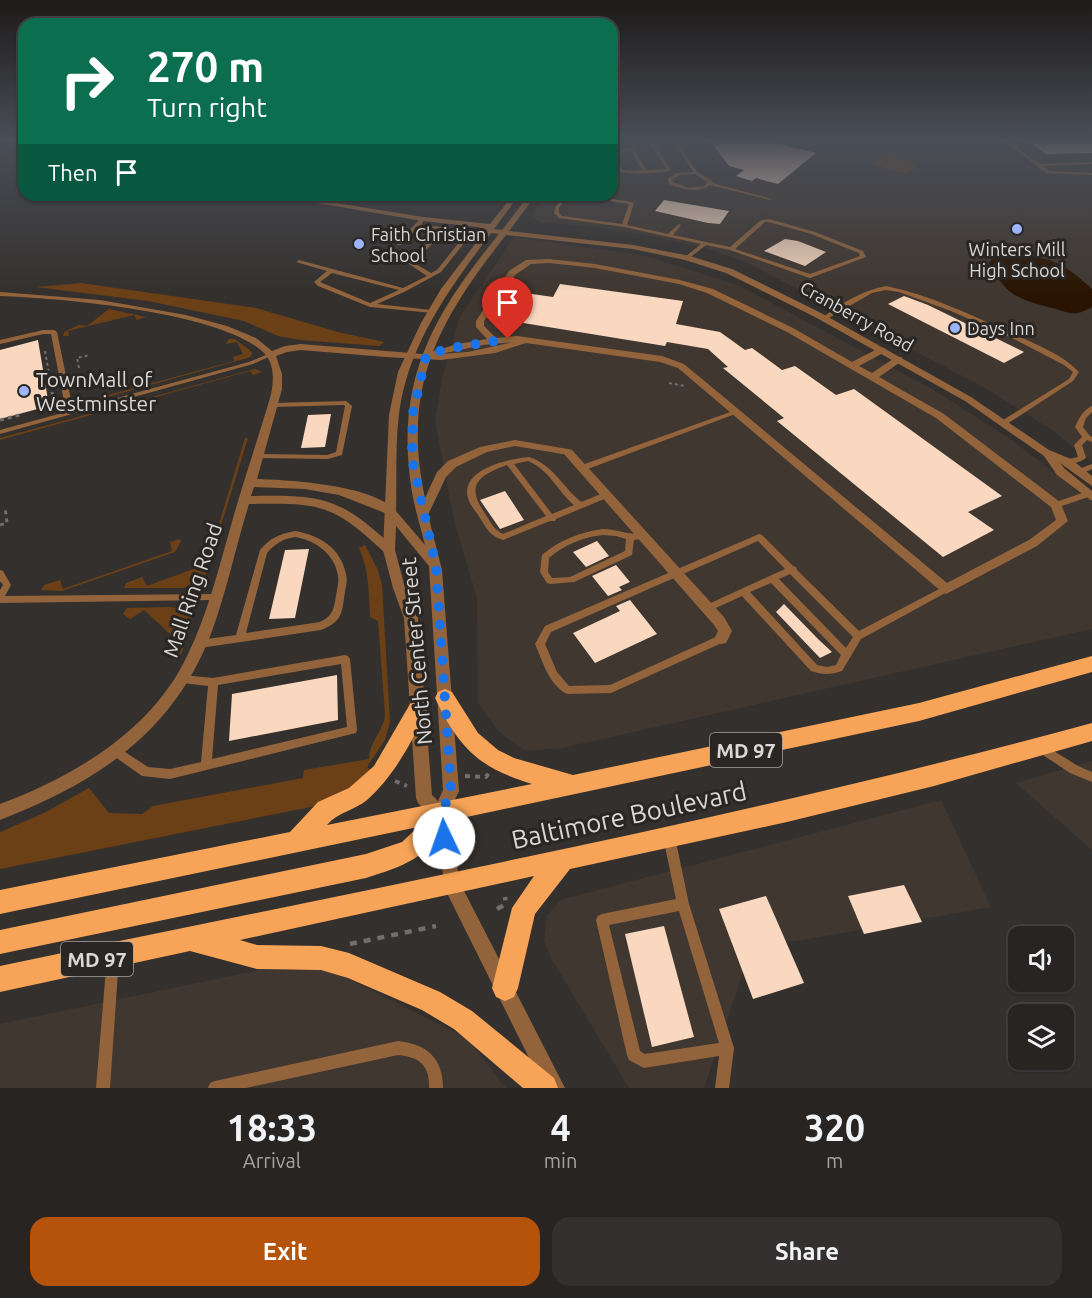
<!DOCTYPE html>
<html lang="en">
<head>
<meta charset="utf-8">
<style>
	:root { --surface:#272422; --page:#33302f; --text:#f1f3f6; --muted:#a4a4a5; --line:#434140; --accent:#b45309 }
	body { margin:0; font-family:Ubuntu,sans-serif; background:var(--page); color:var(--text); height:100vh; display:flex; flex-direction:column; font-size:22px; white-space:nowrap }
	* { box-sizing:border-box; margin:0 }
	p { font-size:20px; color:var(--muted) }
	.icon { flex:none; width:33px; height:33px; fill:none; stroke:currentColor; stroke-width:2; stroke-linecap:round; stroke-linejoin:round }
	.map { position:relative; height:1088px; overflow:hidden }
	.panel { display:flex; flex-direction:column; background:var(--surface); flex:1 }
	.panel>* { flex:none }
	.banner { position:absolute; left:18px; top:18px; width:600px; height:183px; border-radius:18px; box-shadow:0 2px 4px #0004,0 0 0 2px var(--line); background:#0b6e4f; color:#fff; overflow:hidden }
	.tools { position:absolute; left:1008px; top:926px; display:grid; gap:12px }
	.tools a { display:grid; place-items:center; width:66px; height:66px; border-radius:12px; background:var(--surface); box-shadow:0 2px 4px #0004,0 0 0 2px var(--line); font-size:30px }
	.pin { position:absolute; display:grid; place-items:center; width:51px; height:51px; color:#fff; margin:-62px -26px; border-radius:50% 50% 50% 0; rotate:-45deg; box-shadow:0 0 6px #0007 }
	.pin .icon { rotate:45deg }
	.me { position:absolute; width:66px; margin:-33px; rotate:357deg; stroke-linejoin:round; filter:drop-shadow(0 0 4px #0008) }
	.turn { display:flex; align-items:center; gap:21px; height:126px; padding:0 30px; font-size:27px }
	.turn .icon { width:78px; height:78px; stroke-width:2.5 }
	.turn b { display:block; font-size:42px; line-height:51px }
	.then { display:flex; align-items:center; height:57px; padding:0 30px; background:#0003; gap:12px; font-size:22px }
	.eta { display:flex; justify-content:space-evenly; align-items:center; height:102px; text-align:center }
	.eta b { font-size:36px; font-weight:600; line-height:42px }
	.button { display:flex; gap:12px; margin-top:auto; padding:12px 30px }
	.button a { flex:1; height:69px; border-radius:18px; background:var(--accent); color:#fff; font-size:24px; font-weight:600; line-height:69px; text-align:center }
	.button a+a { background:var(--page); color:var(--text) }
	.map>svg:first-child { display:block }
	.built { fill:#403730 }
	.green { fill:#6c4017 }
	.water { fill:#2a1401 }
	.building { fill:#f9d8bf }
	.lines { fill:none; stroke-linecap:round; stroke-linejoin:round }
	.path-far4 { stroke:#716e6b; stroke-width:1.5; stroke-dasharray:2 2; stroke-linecap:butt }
	.path-far3 { stroke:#716e6b; stroke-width:2; stroke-dasharray:3 3; stroke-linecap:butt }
	.path-far2 { stroke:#716e6b; stroke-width:3; stroke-dasharray:4 4; stroke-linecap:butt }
	.path-far1 { stroke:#716e6b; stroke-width:4; stroke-dasharray:5 5; stroke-linecap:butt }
	.path { stroke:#716e6b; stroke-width:4.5; stroke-dasharray:7 7; stroke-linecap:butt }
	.service { fill:#93643c; fill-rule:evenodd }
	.minor { fill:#93643c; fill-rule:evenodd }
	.tertiary { fill:#93643c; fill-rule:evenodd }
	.trunk { fill:#f8a458; fill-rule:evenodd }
	.route { stroke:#1a73e8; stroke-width:10; stroke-dasharray:0 18 }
	.poi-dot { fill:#9cb4fd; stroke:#2a2623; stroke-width:2 }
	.labels { text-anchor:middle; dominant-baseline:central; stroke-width:6; stroke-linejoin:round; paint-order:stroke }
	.far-poi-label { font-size:18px; fill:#dad8d6; stroke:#2a2623; text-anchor:start }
	.far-street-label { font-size:18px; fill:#dad8d6; stroke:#2a2623 }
	.shield { fill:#2a2623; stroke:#a5a3a0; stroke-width:1.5 }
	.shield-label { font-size:20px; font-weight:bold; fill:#dad8d6 }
	.poi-label { font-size:21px; fill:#dad8d6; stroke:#2a2623; text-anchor:start }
	.street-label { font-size:21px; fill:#dad8d6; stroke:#2a2623 }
	.near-street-label { font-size:26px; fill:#dad8d6; stroke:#2a2623 }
</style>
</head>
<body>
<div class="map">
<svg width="1092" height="1088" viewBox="0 0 1092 1088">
	<rect width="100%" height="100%" fill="#34302d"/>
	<g class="built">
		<path d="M612,139h480v323l-43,-34 -66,-41 -237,-125 -40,-14 -51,-11 -52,-9 -64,-6 -8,-7 15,-20h66z"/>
		<path d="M514,237l132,19 92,29 196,105 79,51 79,61v127l-530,119 -37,3 -27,-20 -20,-28 -1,-105 -23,-77 -19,-101 7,-41 18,-63z"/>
		<path d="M1092,761v89l-76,-67z"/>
		<path d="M941,800l50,107 -240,42 -47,139h-75l-78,-130 -7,-17 3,-25 13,-16z"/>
		<path d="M259,970h72l137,69 38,49h-506v-64z"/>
	</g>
	<g class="green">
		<path d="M890,153l24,10 1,6 -12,4 -32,-10z"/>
		<path d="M81,283l175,25 82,24 46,10 -5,4 -79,-6 -22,-4 -34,-15 -96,-20 -112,-14z"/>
		<path d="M109,309l37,8 -9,3 -3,-5 -66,16 1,5h-6l1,-4 15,-7 8,1z"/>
		<path d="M229,339h6l17,13 -1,5 -165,46 -9,-2 6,-4 3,4 148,-40 -1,-4 10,-3 -6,-12 -11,2z"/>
		<path d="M255,369l7,3 -9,3 -3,-4 -250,69v-2z"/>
		<path d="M245,438h3l-43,139 -21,11h-60l2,-5 16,-6 5,9 49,-18 -2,-10 15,-1z"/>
		<path d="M179,539l2,2 -6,11 -113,39 -21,-1 3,-5 16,-5 3,9 109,-38 -2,-9z"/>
		<path d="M365,545l13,25 4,15 8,137 -5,18 -18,27 4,3c-17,17 -37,30 -60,37l-311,62v-37l44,-19 45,-25 20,25 33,1 11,-8 150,-28 1,-8 65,-11c0,-17 15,-28 16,-45l-7,-93 -8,-4c-1,-24 -1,-47 -11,-69z"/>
		<path d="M170,607l17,2 6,12 -13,36 -5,4 -7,-7 13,-10 -37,-34 -14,9 -7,-5 4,-6z"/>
	</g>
	<path class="water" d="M1006,256c40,-3 58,7 86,33v18c-19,11 -23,5 -40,1 -14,-4 -27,-6 -40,-15 -10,-6 -14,-18 -23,-24v-7l4,-4z"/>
	<g class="building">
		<path d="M709,139h50l57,14 -38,31 -22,-6 -4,3 -16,-5 8,-6 -15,-4z"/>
		<path d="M1025,139h67v14l-46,1z"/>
		<path d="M664,200l65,11 -9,13 -12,-1 -53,-12z"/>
		<path d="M785,239l13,2 28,11 -21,14 -41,-15z"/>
		<path d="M560,284l123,17 -7,23 44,8 25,18 7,-2 30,22 13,-4 41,29 18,-6 148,107 -34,16 26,18 -51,27 -166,-136 7,-3 -61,-50 5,-1 -20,-18 -41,-7 -2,4 -166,-27 19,-27 35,5z"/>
		<path d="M904,296l24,9 96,47 -20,11 -116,-59z"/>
		<path d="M38,340l11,66 -49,13v-69z"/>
		<path d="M331,414l-6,33 -24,1 7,-33z"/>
		<path d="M505,491l19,29 -24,9 -20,-29z"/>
		<path d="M597,541l12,15 -23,11 -13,-15z"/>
		<path d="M309,549l-14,69 -26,1 16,-69z"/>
		<path d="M616,565l14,17 -11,5 3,3 -14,6 -16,-20z"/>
		<path d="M630,600l27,34 -62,29 -22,-30 47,-22 -4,-5z"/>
		<path d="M784,604l34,35 14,13 -12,6 -44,-46z"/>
		<path d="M337,675l1,45 -109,21 3,-47z"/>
		<path d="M904,885l18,37 -58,12 -16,-38z"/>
		<path d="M766,896l38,87 -51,16 -34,-90z"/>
		<path d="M664,926l30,111 -42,10 -27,-113z"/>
	</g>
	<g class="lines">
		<g class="path-far4">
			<path d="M1055,139l16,4"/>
			<path d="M1083,142l3,-3"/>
		</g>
		<g class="path-far3">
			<path d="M45,351l7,40"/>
			<path d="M79,368l-2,-10 13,-3"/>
			<path d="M669,383l16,3"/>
		</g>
		<g class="path-far2">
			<path d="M47,407l6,-1 -1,-17"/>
			<path d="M0,420l23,-6"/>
			<path d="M0,525l7,-2 -2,-16"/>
		</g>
		<g class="path-far1">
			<path d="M465,776l21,1 3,-4"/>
			<path d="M395,781l12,5"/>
		</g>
		<g class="path">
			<path d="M497,909l9,-5 -1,-7"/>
			<path d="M350,944l86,-18"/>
		</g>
		<g class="service">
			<path d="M660,139c27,0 24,21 39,34 4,3 9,5 13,8v2l60,16 -2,1 -60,-15c-11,9 -28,4 -41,-1l-1,-6 9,-5 16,-1 -15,-24zM695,174l12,8 -2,4 -17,2 -15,-6 -1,-2 8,-5z"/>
			<path d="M1001,139h5l33,25 53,-2v2l-49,2 6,5 43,2v2l-46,-2z"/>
			<path d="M657,140l1,2 -4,1 17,27v1c-16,2 -38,5 -53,0l-6,-13v-5zM650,144l16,25 -19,1 -13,-21zM630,150l12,20 -16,1 -4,-2 -8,-14z"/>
			<path d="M564,195h4l-9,13v5l3,3 60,8 7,-20 -57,-9h12l48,7 2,1 -7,22 41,9 11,-10 2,1 -8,10 57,12 31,-27 8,-1 46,13 48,19 3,6 -56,21 -80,-28 -24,-5 -19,15 -2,-1v-2l16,-13 -77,-17 -65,-9 -5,-5 1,-5zM765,222h4l42,12 48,19 1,3 -50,18 -75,-25z"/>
			<path d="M421,218l4,1 -4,6 40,4 9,7 -29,36 -35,19 -29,13 54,6 3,2 -1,1 -63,-6 -52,-21 -4,-4 13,-11 -31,-9 3,-2 104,28 24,-12 -18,-12 -21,-6 -1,-5 5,-1 1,4 17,5 29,-31 -21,-2 -17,17h-4v-2zM444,231l16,1 4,4 -27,34 -6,3 -17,-10zM332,273l67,17 -29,13 -50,-21z"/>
			<path d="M886,286c44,9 85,29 125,47 23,10 51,21 68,39l-6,9 -66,43h-4v-4l66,-41 4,-7 -9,-7 -48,-25 -65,-29 -52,-19 -13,-2 -14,3 -45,26 -5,-1c18,-14 41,-28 64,-32z"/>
			<path d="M43,330h11l3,2 16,78 176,-48 19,-8 2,-1 3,2 -20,9 -253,70v-4l66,-18 -15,-78h-8l-43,10v-4z"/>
			<path d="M346,401l6,5 -10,49 -14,4 -69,-1 -4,-2 4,-2 68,1 9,-3 9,-46 -1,-1 -71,2 -3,-2 3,-2z"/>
			<path d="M1092,406v6l-6,6 -3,9 6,8 3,2v5l-5,-2 -5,5 4,13c-5,4 -16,7 -22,6l-1,-2 1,-2 14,-3 -4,-12 8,-8 -7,-10c4,-9 8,-17 17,-21z"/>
			<path d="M736,410l2,1v2l-153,57h-6l-1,-2 1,-2z"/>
			<path d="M529,457c23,7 34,30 52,45l25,-10 4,3 -1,2 -53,22 -1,2h-5l-47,19c-13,-4 -16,-11 -23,-22 -5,-8 -13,-16 -13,-26 1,-25 43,-33 62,-35zM528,461c21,8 30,31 46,44l-22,9 -38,-50zM507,465l39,51 -43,18c-10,-5 -13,-13 -19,-22 -19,-28 -4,-37 23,-47z"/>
			<path d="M1092,464v5l-13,6 -4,-3 1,-2z"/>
			<path d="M1088,491l3,1 1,2 -1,2 -35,12 -4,-3 1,-2z"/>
			<path d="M603,529c14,0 26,7 40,4l4,3 -1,2 -12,2 -2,15 -58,27 -24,2 -3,-1 -7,-11 2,-17c17,-15 39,-23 61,-26zM603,535l13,1 10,3 -1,12 -55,26 -18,1 -4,-6 1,-14c15,-13 34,-21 54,-23z"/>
			<path d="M295,531c24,4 46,17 51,43 2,8 -1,16 -2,24 -2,18 -5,25 -23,32l-121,18 -3,-1 -2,-3 2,-3 3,-1 36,-5 24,-85c10,-12 19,-16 35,-19zM295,537c20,3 40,17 43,39 1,7 -1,13 -2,19 -2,14 -3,21 -16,27l-74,11 21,-80c8,-9 15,-14 28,-16z"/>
			<path d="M759,534l3,1 31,31 3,1 1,3 62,61 84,-44h6l1,2 -1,2 -88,48 -19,32c-12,4 -19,4 -31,0l-69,-75 -35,16 -3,-2 -1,-2 1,-2 81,-37 -27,-28 -207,91 -6,12 12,28 12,14 41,-1 108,-49 3,-1 3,1 2,3 -2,3 -113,51 -44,1c-18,-9 -24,-32 -32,-50l10,-18zM790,574l63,63 -7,11 -67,-69zM771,583l70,72 -5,10 -9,2 -10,-2 -67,-73z"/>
			<path d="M0,570l3,1 8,14 -6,11 210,-2 3,1 1,2 -1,2 -3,1 -215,3v-13l3,-5 -3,-4z"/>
			<path d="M345,655l3,1 2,3 7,71 -1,3 -186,46 -28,-3 -31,-22 -1,-3 1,-3 4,-2 4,2 29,19 22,2 31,-7 7,-76 -25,-3 -3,-1 -2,-3 2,-3 3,-1 30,3zM341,664l6,63 -135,32 6,-74z"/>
			<path d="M1041,743l37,23 14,6v10l-22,-9 -33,-22 -1,-3 1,-3z"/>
			<path d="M669,831l4,2 2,4 14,67 45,144 -5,40h-14l4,-32 -75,12 -15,-8 -2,-5 -31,-135 2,-4 4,-2 74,-15 -13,-62 2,-4zM679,911l40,132 -74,11 -5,-3 -31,-126z"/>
			<path d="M113,951l4,2 2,4 -9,131h-14l11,-131 2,-4z"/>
			<path d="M398,1041c29,3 45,17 45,47h-14c1,-22 -9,-31 -31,-33l-152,33h-38l2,-5 5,-2z"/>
		</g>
		<g class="minor">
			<path d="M549,259l46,5 85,16 33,9 80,39 59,34 27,-14h6v4l-26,14 13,7 24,-16h6v4l-23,16 65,37 116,88 8,19 -31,25 -91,48 -4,-2 -264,-224 -18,-6 -134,-19 -31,10 -54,7 -56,-3 -84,-7 -14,2 -11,4 6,18v15l-25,90c33,1 117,6 139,32l-6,4 -51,-20 -34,-6 -51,-2 -3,9c72,-1 89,1 142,51l2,3 -2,3h-8c-53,-50 -65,-50 -136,-49 -13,42 -22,86 -37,127 -38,102 -115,151 -212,189v-16c75,-28 153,-74 188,-150 19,-39 30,-83 42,-125 12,-44 27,-87 40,-131 4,-14 5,-33 -5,-44 -40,-42 -206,-56 -265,-58v-4l100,8 86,15 41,11 29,12 16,13 13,-5 16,-2 122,10 35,-10 29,-5 -11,-12v-6l33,-50 17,-11zM549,263l46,5 84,16 28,9 80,39 149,86 115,89 5,13 -27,20 -82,43 -263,-219 -22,-8 -145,-20 -21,2 -12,-12v-5l31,-46 16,-11zM513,342l-45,10 -27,2 42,-9z"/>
			<path d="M568,449l4,1 152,167 8,14 -6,12 -5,1 -5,-1 -2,-4 4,-8 -4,-6 -150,-171 -1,-2z"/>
		</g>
		<g class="tertiary">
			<path d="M10,139h7l7,5v5z"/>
			<path d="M270,195h16l137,22 67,7 23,-29h6l-25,34 8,1 27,-35h7l-27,36 124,14 57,11 42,13 89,44 150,84 78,53 22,9 21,17v10l-32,-23 5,6 27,22v10l-35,-26 -13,-19 -79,-55 -150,-84 -89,-44 -41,-13 -52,-11 -127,-14c-67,85 -105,151 -81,263l12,-26 11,-11 32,-14 35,-7 53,9 5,3 -5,3 -53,-9 -28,6 -31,15 -10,10 -18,38 14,55 17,221 -11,23 12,69 105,205h-21l-98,-197 -13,-73 -15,-15 -2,-5 -12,-180 -11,-30 -10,-38 6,-135 9,-43 23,-49 20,-34 44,-58 -7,-4 -55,-6zM491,233l8,1c-67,82 -105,148 -87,258 3,18 9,36 13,53l-29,-34c1,-32 -1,-65 3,-97 9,-70 51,-126 92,-181zM396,526l33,40 14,224 -5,11 -6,-6 -14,-177 -13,-30 -10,-38z"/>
		</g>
		<g class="trunk">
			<path d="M1092,656v16l-173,49 -471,100c-20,37 -44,45 -82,57l-366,76v-24l366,-76 36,-12 16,-15 -418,87v-24l290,-58 28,-30 31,-14 25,-22 36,-62 7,-3 7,3 3,6c-15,32 -33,66 -60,90 -12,10 -29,12 -40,25l205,-41c-53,-16 -73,-36 -97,-86l3,-6 7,-3 7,3 26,41 20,17 16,8 59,17 346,-72z"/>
			<path d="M1092,723v18l-158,45 -147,36 -217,47 -35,45 -17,74 -4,9 -9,4 -9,-4 -4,-9 20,-80 22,-32 -294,64 17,5 64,1 28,7 91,39 32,19 82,67 4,10h-35l-69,-59 -32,-19 -74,-32 -27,-8 -64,-1 -67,-18 -190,41v-26c365,-77 732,-145 1092,-243z"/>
		</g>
	</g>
	<linearGradient id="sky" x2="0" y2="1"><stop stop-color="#1d1a19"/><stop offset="0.48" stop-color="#4a4e57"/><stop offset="1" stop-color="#4a4e57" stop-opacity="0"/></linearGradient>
	<rect width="1092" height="292" fill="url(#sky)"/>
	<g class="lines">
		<path class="route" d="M444,838l-3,-24 10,-23 -15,-225 -24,-107 1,-46 13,-57 20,-7 62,-10"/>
	</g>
	<g class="poi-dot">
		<circle cx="1017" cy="229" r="6"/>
		<circle cx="359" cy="244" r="6"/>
		<circle cx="955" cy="328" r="6"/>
		<circle cx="24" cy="391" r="6"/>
	</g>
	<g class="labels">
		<g class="far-poi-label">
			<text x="371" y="234">Faith Christian<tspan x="371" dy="21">School</tspan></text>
			<text x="1017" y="249" text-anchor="middle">Winters Mill<tspan x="1017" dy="21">High School</tspan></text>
			<text x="967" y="328">Days Inn</text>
		</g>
		<g class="far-street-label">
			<text transform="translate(857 316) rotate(29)">Cranberry Road</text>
		</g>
		<g class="shield">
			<rect x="710" y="733" width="72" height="34" rx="4.5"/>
			<rect x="61" y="942" width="72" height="34" rx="4.5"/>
		</g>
		<g class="shield-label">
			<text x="746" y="750">MD 97</text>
			<text x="97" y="959">MD 97</text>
		</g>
		<g class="poi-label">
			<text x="36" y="379">TownMall of<tspan x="36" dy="24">Westminster</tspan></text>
		</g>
		<g class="street-label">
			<text transform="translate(192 590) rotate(-71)">Mall Ring Road</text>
			<text transform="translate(416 651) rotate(-95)">North Center Street</text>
		</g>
		<g class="near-street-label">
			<text transform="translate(629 815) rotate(-12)">Baltimore Boulevard</text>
		</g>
	</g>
</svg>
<div class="tools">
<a><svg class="icon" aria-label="sound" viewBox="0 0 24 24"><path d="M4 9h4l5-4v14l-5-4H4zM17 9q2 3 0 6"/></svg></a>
<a><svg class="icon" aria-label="layers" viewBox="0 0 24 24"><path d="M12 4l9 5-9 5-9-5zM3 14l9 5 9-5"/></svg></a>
</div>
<div class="pin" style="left:508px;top:339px;background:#d93025"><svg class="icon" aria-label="arrive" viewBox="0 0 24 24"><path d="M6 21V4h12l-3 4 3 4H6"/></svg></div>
<svg class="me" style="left:444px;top:838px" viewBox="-20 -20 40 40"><circle r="19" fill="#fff"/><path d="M0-13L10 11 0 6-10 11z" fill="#1a73e8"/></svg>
<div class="banner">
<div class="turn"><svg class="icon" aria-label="right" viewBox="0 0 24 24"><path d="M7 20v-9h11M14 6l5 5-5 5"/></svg><div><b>270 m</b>Turn right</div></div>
<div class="then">Then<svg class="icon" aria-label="arrive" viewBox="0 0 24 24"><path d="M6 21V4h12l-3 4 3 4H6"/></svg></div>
</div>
</div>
<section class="panel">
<div class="eta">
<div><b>18:33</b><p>Arrival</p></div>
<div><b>4</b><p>min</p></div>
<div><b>320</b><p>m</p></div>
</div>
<div class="button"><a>Exit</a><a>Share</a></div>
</section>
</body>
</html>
